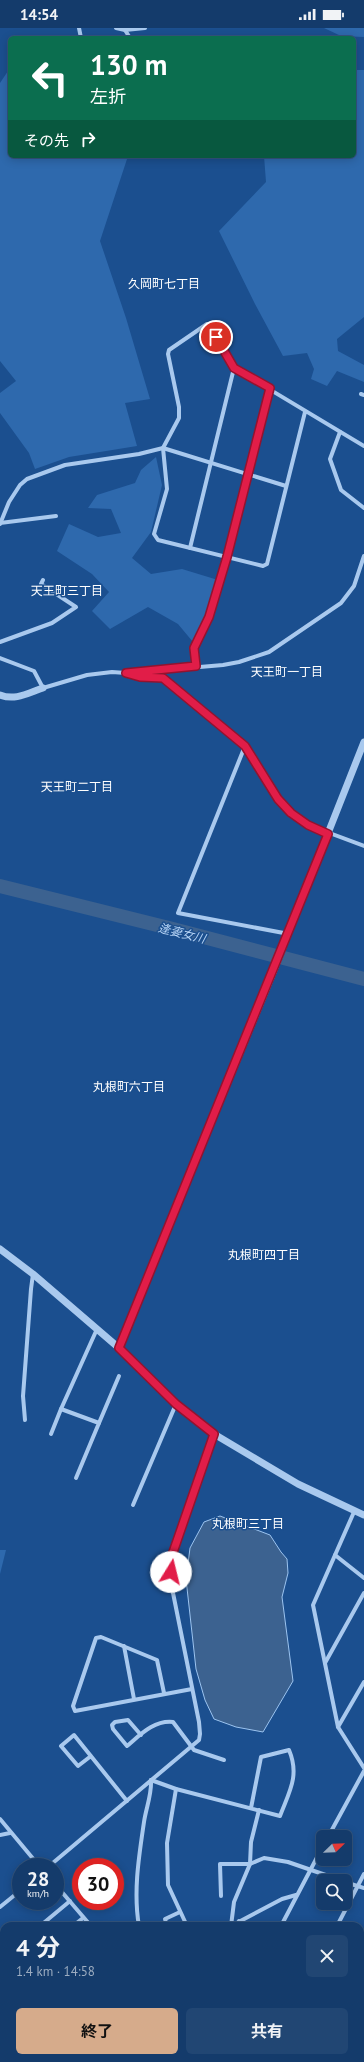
<!DOCTYPE html>
<html lang="ja">
<head>
<meta charset="utf-8">
<style>
	:root { --surface:#143b6b; --page:#214673; --text:#f1f3f6; --muted:#9dadc1; --line:#33557e; --accent:#d6ab8b }
	body { margin:0; font-family:"PT Sans","Noto Sans JP",sans-serif; background:var(--page); color:var(--text); height:100vh; display:flex; flex-direction:column; font-size:15px; white-space:nowrap }
	* { box-sizing:border-box; margin:0 }
	p { font-size:13px; color:var(--muted) }
	.icon { flex:none; width:22px; height:22px; fill:none; stroke:currentColor; stroke-width:2; stroke-linecap:round; stroke-linejoin:round }
	.map { position:relative; flex:1; overflow:hidden }
	.sheet { position:absolute; left:0px; top:1894px; width:364px; height:140px; display:flex; flex-direction:column; background:var(--surface); border-radius:12px 12px 0 0; box-shadow:0 2px 10px #0003,0 0 0 1px var(--line) }
	.sheet>* { flex:none }
	.hud { position:absolute; left:8px; top:8px; width:348px; height:122px; border-radius:6px; box-shadow:0 2px 10px #0003,0 0 0 1px var(--line); background:#0b6e4f; color:#fff; overflow:hidden }
	.needle { width:26px; rotate:67deg }
	.fabs { position:absolute; left:316px; top:1802px; display:grid; gap:8px }
	.fabs a { display:grid; place-items:center; width:36px; height:36px; border-radius:6px; background:var(--surface); box-shadow:0 2px 10px #0003,0 0 0 1px var(--line); font-size:20px }
	.speed { position:absolute; left:12px; top:1830px; display:flex; gap:8px; font-size:20px; font-weight:700; text-align:center }
	.speed>* { display:grid; place-content:center; width:52px; height:52px; border-radius:50%; background:var(--surface); box-shadow:0 2px 10px #0003,0 0 0 1px var(--line); line-height:1 }
	.speed small { font-size:10px; font-weight:400 }
	.speed .limit { border:6px solid #d22; background:#fff; color:#111 }
	.pin { position:absolute; display:grid; place-items:center; width:34px; height:34px; color:#fff; margin:-17px; border:2px solid #fff; border-radius:50%; box-shadow:0 1px 4px #0007 }
	.me { position:absolute; width:44px; margin:-22px; rotate:9deg; stroke-linejoin:round; filter:drop-shadow(0 0 3px #0008) }
	.turn { display:flex; align-items:center; gap:14px; height:84px; padding:0 16px; font-size:18px }
	.turn .icon { width:52px; height:52px; stroke-width:2.5 }
	.turn b { display:block; font-size:28px; line-height:34px }
	.then { display:flex; align-items:center; height:38px; padding:0 16px; background:#0003; gap:8px; font-size:15px }
	.round { display:grid; place-items:center; flex:none; width:42px; height:42px; border-radius:6px; background:var(--page) }
	.summary { display:flex; align-items:center; justify-content:space-between; height:68px; padding:0 16px }
	h1 { font-size:24px; font-weight:700; line-height:30px }
	.button { display:flex; gap:8px; margin-top:auto; padding:8px 16px }
	.button a { flex:1; height:46px; border-radius:6px; background:var(--accent); color:#111; font-size:16px; font-weight:700; line-height:46px; text-align:center }
	.button a+a { background:var(--page); color:var(--text) }
	.status { display:flex; justify-content:space-between; align-items:center; height:28px; padding:0 20px; background:var(--surface); direction:ltr }
	.status svg { height:11px; fill:currentColor }
	.map>svg:first-child { display:block }
	.green { fill:#2e69ad }
	.water { fill:#3c6290; stroke:#9cc4f0 }
	.lines { fill:none; stroke-linecap:round; stroke-linejoin:round }
	.river { stroke:#3c6290; stroke-width:14 }
	.minor { stroke:#a9c9ee; stroke-width:4 }
	.tertiary { stroke:#a9c9ee; stroke-width:7 }
	.route-casing { stroke:#92132f; stroke-width:10 }
	.route { stroke:#e11d48; stroke-width:7 }
	.labels { text-anchor:middle; dominant-baseline:central; stroke-width:3; stroke-linejoin:round; paint-order:stroke }
	.neighbourhood-label { font-size:12px; fill:#fff; stroke:#1b4f8f }
	.water-label { font-size:12px; font-style:italic; fill:#b5d3f5; stroke:#1b4f8f }
</style>
</head>
<body>
<div class="status"><b>14:54</b><svg viewBox="0 0 49 12"><path d="M0 12V9h3v3zM5 12V6h3v6zM10 12V3h3v9zM15 12V0h3v12zM26 1h20v11H26zM47 4h2v5h-2z"/></svg></div>
<div class="map">
<svg width="364" height="2034" viewBox="0 0 364 2034">
	<rect width="100%" height="100%" fill="#1b4f8f"/>
	<g class="green">
		<path d="M324,0h40v9l-23,-1z"/>
		<path d="M10,40v88h118l-28,85 26,77 24,81 -25,4 12,43 -68,11 -34,12 -6,-16 -29,-40v-20l16,-12 -16,-20v-278z"/>
		<path d="M356,42h8v247l-27,22 1,12 26,14v17l-27,-11 -10,15 -16,-7 3,-10 -7,-16 -24,3 -28,-52 -36,-73 47,-49 -2,-26h90v-83z"/>
		<path d="M156,429l6,28 -11,47 -19,26 19,16 31,-5 36,11 -11,37 -14,25 -15,-18 -30,-17 -38,22 -18,-18 17,-19 -17,-18 -35,-23 12,-27 29,13 23,-4 -10,-24 -23,-1 9,-13 38,-12 6,-13z"/>
		<path d="M0,1522h6l-6,24z"/>
	</g>
	<path class="water" d="M220,1488l50,19 11,17 6,7 1,14 -6,24 11,84 -30,51 -27,-5 -22,-8 -9,-19 -9,-31 -10,-90 4,-31 14,-26z"/>
	<g class="lines">
		<path class="river" d="M0,858l173,43 191,50"/>
		<g class="minor">
			<path d="M79,0l2,10"/>
			<path d="M116,0l9,2 20,-2"/>
			<path d="M125,2l5,8"/>
			<path d="M361,366l3,1"/>
			<path d="M305,384l-38,152 -4,2 -105,-26 -4,-6 13,-45 -4,-41 16,-30v-11l-11,-53 1,-4 38,-26 27,44 130,78"/>
			<path d="M340,404l-10,27 11,31 23,18"/>
			<path d="M0,495l56,-7"/>
			<path d="M0,496l9,-22 11,-17 7,-6 38,-14 74,-11 24,-6 123,38"/>
			<path d="M190,520l44,-180"/>
			<path d="M0,614l52,-19 24,-16 -35,-23 2,-4"/>
			<path d="M0,630l34,13 9,17 44,-13 25,-3 14,1 14,4 23,1 82,68 33,53 13,14 17,12 56,21"/>
			<path d="M197,638l-3,-18 15,-31 18,-60 43,-169"/>
			<path d="M130,645l93,-8 16,-3 30,-10 72,-49 13,-17 10,-30"/>
			<path d="M245,718l-67,167 111,21"/>
			<path d="M25,1392l-2,-24 8,-107 2,-15"/>
			<path d="M99,1395l20,-47"/>
			<path d="M51,1406l10,-25"/>
			<path d="M76,1450l23,-55 -38,-14 36,-80"/>
			<path d="M133,1477l43,-101"/>
			<path d="M354,1484l-41,93 25,122 26,41"/>
			<path d="M335,1527l29,23"/>
			<path d="M124,1618l10,53"/>
			<path d="M325,1635l39,-70"/>
			<path d="M164,1665l-7,-33 -56,-23 -5,1 -23,68 2,5 117,-22"/>
			<path d="M338,1699l26,-45"/>
			<path d="M141,1707l-13,-15 -13,2 -3,3 1,4 14,17c13,-11 27,-26 46,-24l21,28 30,10"/>
			<path d="M91,1728l-13,10 -17,-20 13,-11 53,66"/>
			<path d="M151,1752l25,9 104,27c9,-24 20,-40 9,-66l-28,7 -10,51"/>
			<path d="M176,1761l-9,54 1,42 19,41"/>
			<path d="M0,1791l40,48"/>
			<path d="M0,1807l10,-2"/>
			<path d="M328,1809l36,-66"/>
			<path d="M48,1839l151,-127 1,-6 -1,-12 -28,-139 -1,-22 44,-127"/>
			<path d="M345,1854l19,6"/>
			<path d="M55,1856l36,42"/>
			<path d="M221,1868l-1,-32h30l1,-22 8,-32"/>
			<path d="M0,1879l21,-17"/>
			<path d="M239,1893l10,5"/>
			<path d="M40,1898l30,-25"/>
			<path d="M73,1898l10,-8"/>
			<path d="M139,1898c-6,-34 0,-70 5,-104 2,-14 8,-28 7,-42"/>
			<path d="M167,1898l-2,-7 15,-7"/>
			<path d="M231,1898l3,-24 16,-38 14,-6 24,4 55,19"/>
			<path d="M231,1898l51,-27 14,-4"/>
			<path d="M281,1898l42,-80"/>
			<path d="M337,1898l27,-52"/>
			<path d="M360,1959l2,2 2,-3"/>
			<path d="M54,2030l1,4"/>
			<path d="M281,2030l21,4"/>
			<path d="M143,2034l2,-4"/>
			<path d="M237,2034l1,-4"/>
			<path d="M324,2034l3,-4"/>
		</g>
		<g class="tertiary">
			<path d="M0,667c15,6 28,-2 43,-7"/>
			<path d="M0,1221l33,25 86,74 57,56 38,30 84,50 66,31"/>
			<path d="M119,1320l155,-378 90,-228"/>
			<path d="M0,1947l4,4"/>
			<path d="M106,2030l5,4"/>
		</g>
	</g>
	<g class="lines">
		<g class="route-casing">
			<path id="route" d="M171,1544l-1,-11 44,-127 -38,-30 -57,-56 209,-514 -20,-9 -17,-12 -13,-14 -33,-53 -82,-68 -23,-1 -14,-4 70,-7 -2,-18 15,-31 18,-60 43,-169 -36,-20 -18,-31"/>
		</g>
		<use href="#route" class="route"/>
	</g>
	<g class="labels">
		<g class="neighbourhood-label">
			<text x="164" y="255">久岡町七丁目</text>
			<text x="67" y="562">天王町三丁目</text>
			<text x="287" y="643">天王町一丁目</text>
			<text x="77" y="758">天王町二丁目</text>
			<text x="129" y="1058">丸根町六丁目</text>
			<text x="264" y="1226">丸根町四丁目</text>
			<text x="248" y="1495">丸根町三丁目</text>
		</g>
		<g class="water-label">
			<text transform="translate(182 905) rotate(14)">逢妻女川</text>
		</g>
	</g>
</svg>
<div class="fabs">
<a><svg class="needle" viewBox="-14 -14 28 28"><path d="M0-13l5 13h-10z" fill="#e53935"/><path d="M0 13l5-13h-10z" fill="#9dadc1"/></svg></a>
<a><svg class="icon" aria-label="search" viewBox="0 0 24 24"><circle cx="10" cy="10" r="6"/><path d="M15 15l6 6"/></svg></a>
</div>
<div class="speed"><div>28<small>km/h</small></div><div class="limit">30</div></div>
<div class="pin" style="left:216px;top:309px;background:#d93025"><svg class="icon" aria-label="arrive" viewBox="0 0 24 24"><path d="M6 21V4h12l-3 4 3 4H6"/></svg></div>
<svg class="me" style="left:171px;top:1544px" viewBox="-20 -20 40 40"><circle r="19" fill="#fff"/><path d="M0-13L10 11 0 6-10 11z" fill="#e11d48"/></svg>
<div class="hud">
<div class="turn"><svg class="icon" aria-label="left" viewBox="0 0 24 24"><path d="M17 20v-9H6M10 6l-5 5 5 5"/></svg><div><b>130 m</b>左折</div></div>
<div class="then">その先<svg class="icon" aria-label="right" viewBox="0 0 24 24"><path d="M7 20v-9h11M14 6l5 5-5 5"/></svg></div>
</div>
<section class="sheet">
<div class="summary"><div><h1>4 分</h1><p>1.4 km · 14:58</p></div><a class="round"><svg class="icon" aria-label="close" viewBox="0 0 24 24"><path d="M6 6l12 12M18 6L6 18"/></svg></a></div>
<div class="button"><a>終了</a><a>共有</a></div>
</section>
</div>
</body>
</html>
